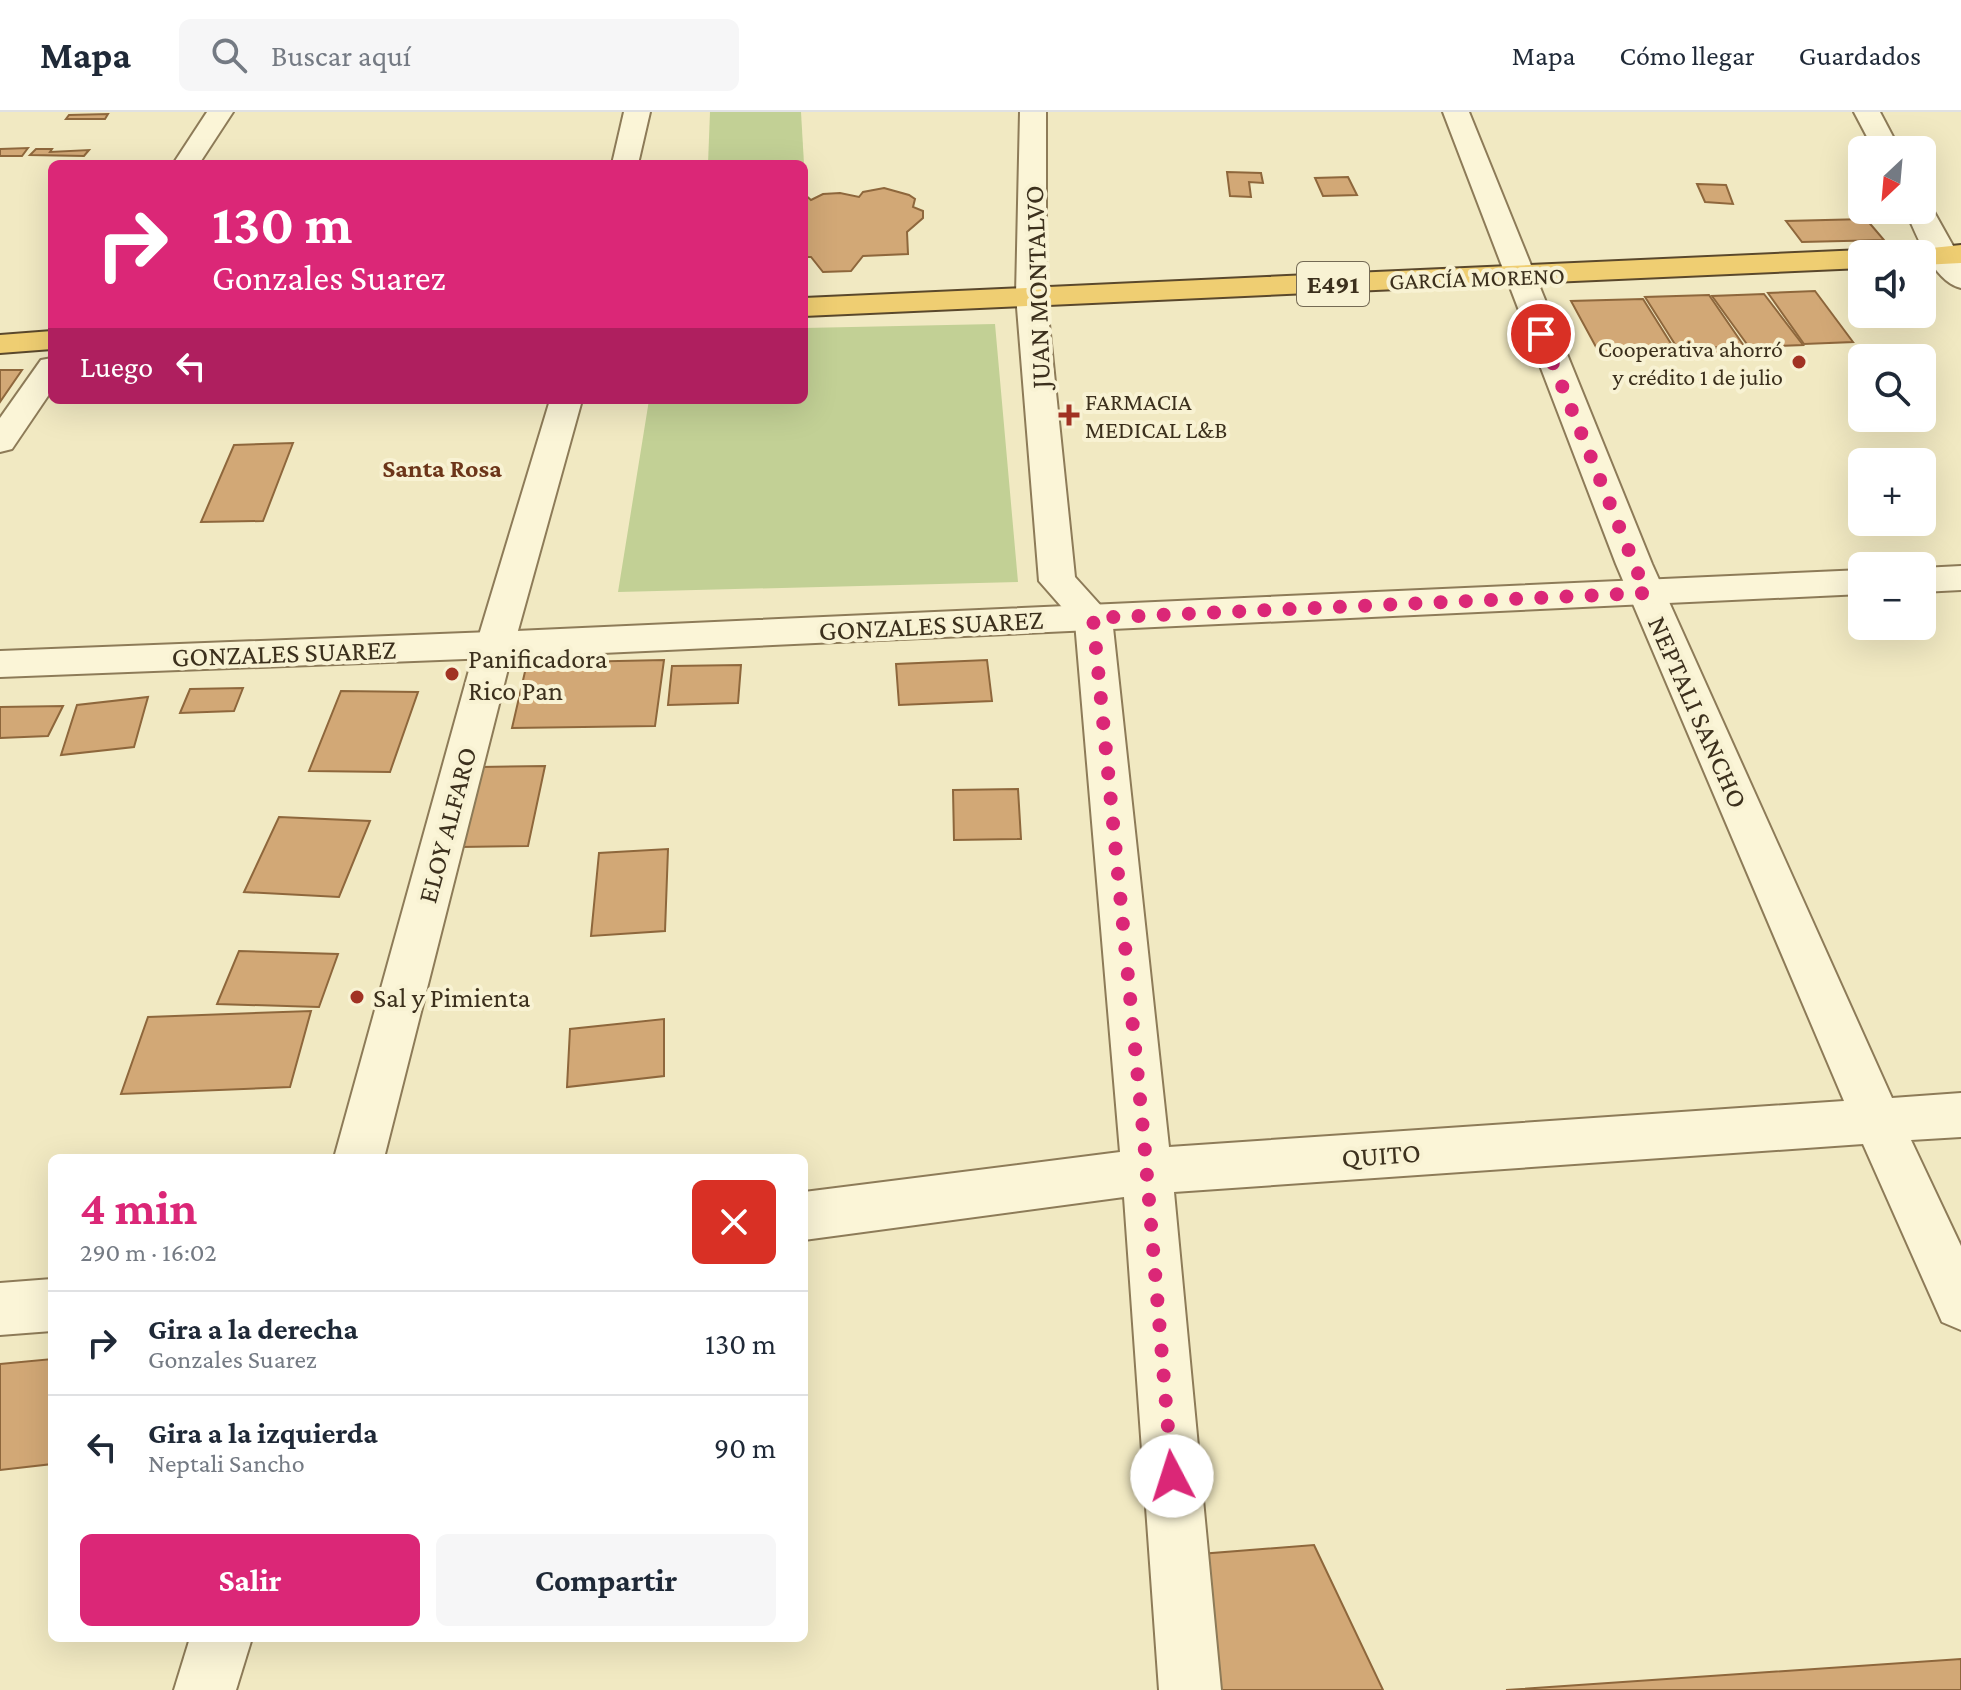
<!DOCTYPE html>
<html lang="es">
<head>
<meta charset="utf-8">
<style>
	:root { --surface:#fff; --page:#f6f6f7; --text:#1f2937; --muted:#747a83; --line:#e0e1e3; --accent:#db2777 }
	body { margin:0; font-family:"Crimson Pro",serif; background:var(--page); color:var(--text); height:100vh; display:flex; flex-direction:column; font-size:30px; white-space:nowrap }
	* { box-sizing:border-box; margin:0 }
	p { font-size:26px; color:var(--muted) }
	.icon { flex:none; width:44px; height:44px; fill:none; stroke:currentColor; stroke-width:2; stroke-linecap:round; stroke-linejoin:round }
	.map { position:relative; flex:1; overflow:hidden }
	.details { position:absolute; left:48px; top:1042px; width:760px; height:488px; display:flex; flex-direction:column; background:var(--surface); border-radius:12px; box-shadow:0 8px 32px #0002 }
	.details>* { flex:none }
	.guide { position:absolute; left:48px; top:48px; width:760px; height:244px; border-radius:12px; box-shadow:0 8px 32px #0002; background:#db2777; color:#fff; overflow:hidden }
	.needle { width:52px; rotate:206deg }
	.buttons { position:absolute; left:1848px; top:24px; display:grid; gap:16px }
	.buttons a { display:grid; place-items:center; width:88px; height:88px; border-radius:12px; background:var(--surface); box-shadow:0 8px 32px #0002; font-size:40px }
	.pin { position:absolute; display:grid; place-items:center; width:68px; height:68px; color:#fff; margin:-34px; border:4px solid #fff; border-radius:50%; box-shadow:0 2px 8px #0007 }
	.me { position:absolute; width:88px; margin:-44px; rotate:355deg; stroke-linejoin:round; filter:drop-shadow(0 0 6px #0008) }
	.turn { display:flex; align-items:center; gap:28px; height:168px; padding:0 32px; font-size:36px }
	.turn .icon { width:104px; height:104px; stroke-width:2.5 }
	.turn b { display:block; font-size:56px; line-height:68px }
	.then { display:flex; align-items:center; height:76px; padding:0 32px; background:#0003; gap:16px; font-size:30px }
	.round { display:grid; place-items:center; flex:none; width:84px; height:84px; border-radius:12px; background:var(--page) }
	.headline { display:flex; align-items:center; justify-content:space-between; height:136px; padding:0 32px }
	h1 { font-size:48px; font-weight:700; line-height:60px; color:var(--accent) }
	.action { display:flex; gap:16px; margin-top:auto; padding:16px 32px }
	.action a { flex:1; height:92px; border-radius:12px; background:var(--accent); color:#fff; font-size:32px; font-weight:700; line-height:92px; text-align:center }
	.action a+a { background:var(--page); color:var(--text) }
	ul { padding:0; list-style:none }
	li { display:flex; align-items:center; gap:24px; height:104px; padding:0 32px; border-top:2px solid var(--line) }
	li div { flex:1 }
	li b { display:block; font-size:30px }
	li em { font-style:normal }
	header { display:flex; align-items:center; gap:48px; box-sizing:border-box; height:112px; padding:0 40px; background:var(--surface); border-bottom:2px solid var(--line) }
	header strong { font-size:38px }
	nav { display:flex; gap:44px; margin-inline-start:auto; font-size:28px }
	.search { width:560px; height:72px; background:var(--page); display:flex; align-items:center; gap:20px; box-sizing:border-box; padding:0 28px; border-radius:12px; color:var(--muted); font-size:30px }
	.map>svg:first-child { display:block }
	.green { fill:#c2d095 }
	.building { fill:#d2a876; stroke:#8e673c; stroke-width:2 }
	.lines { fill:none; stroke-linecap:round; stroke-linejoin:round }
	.minor-casing { stroke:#8d7b58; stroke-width:4 }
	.tertiary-casing { stroke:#8d7b58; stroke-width:4 }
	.trunk-casing { stroke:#5a482c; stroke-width:4 }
	.minor { fill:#fbf5d7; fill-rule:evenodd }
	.tertiary { fill:#fbf5d7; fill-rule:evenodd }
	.trunk { fill:#efce72; fill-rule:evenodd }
	.route { stroke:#db2777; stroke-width:14; stroke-dasharray:0 25.2 }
	.poi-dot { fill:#a13223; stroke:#f8f2d3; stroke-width:3 }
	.labels { text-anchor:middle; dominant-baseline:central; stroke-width:8; stroke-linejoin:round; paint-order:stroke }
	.far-street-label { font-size:24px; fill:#3c301d; stroke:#f8f2d3 }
	.far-poi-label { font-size:24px; fill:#3c301d; stroke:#f8f2d3; text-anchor:end }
	.shield { fill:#f8f2d3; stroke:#746a54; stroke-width:2 }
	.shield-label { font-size:26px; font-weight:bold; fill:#3c301d }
	.far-quarter-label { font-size:26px; font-weight:bold; fill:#6c3519; stroke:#f8f2d3 }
	.street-label { font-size:28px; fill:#3c301d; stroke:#f8f2d3 }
	.poi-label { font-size:28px; fill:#3c301d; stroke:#f8f2d3; text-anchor:start }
</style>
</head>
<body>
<header>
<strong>Mapa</strong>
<div class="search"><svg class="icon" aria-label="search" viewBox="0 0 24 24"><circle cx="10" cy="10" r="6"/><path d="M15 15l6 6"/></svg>Buscar aquí</div>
<nav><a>Mapa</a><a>Cómo llegar</a><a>Guardados</a></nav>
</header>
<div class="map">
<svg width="1961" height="1578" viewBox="0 0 1961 1578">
	<rect width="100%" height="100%" fill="#f1e9c2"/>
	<g class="green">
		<path d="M710,0h91l3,52h-96z"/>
		<path d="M995,212l23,258 -400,10 31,-192h155v-72z"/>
	</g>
	<g class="building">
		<path d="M108,2l-3,5h-39l3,-4z"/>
		<path d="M28,36l-6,8h-22v-7z"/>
		<path d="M36,37h16l-2,3 39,-2 -5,6 -54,-1z"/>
		<path d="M1227,60l34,1 2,10 -14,-1 2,15 -21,-1z"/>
		<path d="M1348,65l9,18 -34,1 -8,-18z"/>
		<path d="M1697,72l29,1 7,19 -28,-2z"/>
		<path d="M884,76l25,7 6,4 -2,8 10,4v7l-16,14 1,22 -45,2 -12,15 -28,1 -12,-15h-7v-63l7,6 12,-6 17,-1 19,4 4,-5z"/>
		<path d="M1866,107l18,21 -82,2 -16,-21z"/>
		<path d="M1815,179l38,51 -49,2 -36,-51z"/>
		<path d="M1764,182l39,51 -54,2 -37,-51z"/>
		<path d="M1709,183l35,51 -66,3 -33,-52z"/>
		<path d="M1643,187l32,51 57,-2 5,7 -135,3 -31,-57z"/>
		<path d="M0,258h22l-22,32z"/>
		<path d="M293,331l-30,78 -62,1 33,-77z"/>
		<path d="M664,548l-9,66 -143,2 15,-65z"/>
		<path d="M987,548l5,41 -93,4 -3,-41z"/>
		<path d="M741,553l-3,38 -70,2 4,-39z"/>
		<path d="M243,576l-9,23 -54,2 10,-24z"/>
		<path d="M341,579l77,1 -28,80 -81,-1z"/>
		<path d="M148,585l-14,50 -73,8 16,-50z"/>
		<path d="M63,594l-15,30 -48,2v-31z"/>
		<path d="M545,654l-17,80 -68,1 20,-80z"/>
		<path d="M1018,677l3,50 -67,1 -1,-50z"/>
		<path d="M279,705l91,4 -31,76 -95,-5z"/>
		<path d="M668,737l-3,82 -74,5 8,-83z"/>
		<path d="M239,839l99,3 -19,53 -102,-3z"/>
		<path d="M311,899l-21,76 -169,7 27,-77z"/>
		<path d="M664,907v57l-97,11 3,-58z"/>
		<path d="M52,1247v105l-52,6v-106z"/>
		<path d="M1314,1433l69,145h-170l-13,-136z"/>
		<path d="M1961,1547v31h-455z"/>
	</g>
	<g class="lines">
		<g class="minor-casing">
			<g id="minor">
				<path d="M207,0h26l-34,52h-26z"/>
				<path d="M624,0h26l-12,52h-26z"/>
				<path d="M1020,0h26v183l29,282 37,41 57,529 675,-46 -228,-537 -173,-452h26l183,452 240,534 69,-5v44l-50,3 50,106v84l-19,-8 -79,-178 -689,48 47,498h-62l-35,-493 -320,43v-48l316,-40 -45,-530 -36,-41 -23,-286z"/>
				<path d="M1854,0h26l20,38h-26z"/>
				<path d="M1922,90l7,2 4,6 28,50v28c-29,-7 -44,-54 -56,-78h17z"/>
				<path d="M52,246v32l-40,59 -12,3v-34l41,-58z"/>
				<path d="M550,288h32l-68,245 -130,513h-50l142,-513z"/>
				<path d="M52,1167v52l-52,4v-52z"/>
				<path d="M190,1526h62l-16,52h-62z"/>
			</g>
		</g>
		<g class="tertiary-casing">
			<g id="tertiary">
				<path d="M1961,454v24l-39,2v-24z"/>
				<path d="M1862,458v24l-1346,63 -516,20v-26l516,-20z"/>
			</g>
		</g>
		<g class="trunk-casing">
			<g id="trunk">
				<path d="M1961,133v18l-39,2v-11h-13l3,-4z"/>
				<path d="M1862,138l11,4h-11v14l-1058,48v-18z"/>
				<path d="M52,219v18l-52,4v-18z"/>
			</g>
		</g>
		<use href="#minor" class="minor"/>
		<use href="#tertiary" class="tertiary"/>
		<use href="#trunk" class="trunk"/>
	</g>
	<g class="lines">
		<path class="route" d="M1172,1364l-28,-336 -51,-522 553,-25 -105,-259"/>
	</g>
	<g class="poi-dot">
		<circle cx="1799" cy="250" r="8"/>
		<path d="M1065 291h8v8h8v8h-8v8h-8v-8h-8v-8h8z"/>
		<circle cx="452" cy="562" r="8"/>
		<circle cx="357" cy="885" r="8"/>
	</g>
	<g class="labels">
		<g class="far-street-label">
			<text transform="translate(1477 166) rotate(-2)">GARCÍA MORENO</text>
		</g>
		<g class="far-poi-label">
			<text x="1783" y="236">Cooperativa ahorró<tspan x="1783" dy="28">y crédito 1 de julio</tspan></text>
			<text x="1085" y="289" text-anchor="start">FARMACIA<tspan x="1085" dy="28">MEDICAL L&amp;B</tspan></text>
		</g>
		<rect class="shield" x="1297" y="150" width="72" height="44" rx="6"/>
		<g class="shield-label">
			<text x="1333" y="172">E491</text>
		</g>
		<g class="far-quarter-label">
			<text x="442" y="356">Santa Rosa</text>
		</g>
		<g class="street-label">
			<text transform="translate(1037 175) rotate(-92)">JUAN MONTALVO</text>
			<text transform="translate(931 513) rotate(-3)">GONZALES SUAREZ</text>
			<text transform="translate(284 541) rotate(-2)">GONZALES SUAREZ</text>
			<text transform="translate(1698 600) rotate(66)">NEPTALI SANCHO</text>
			<text transform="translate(447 713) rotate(-75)">ELOY ALFARO</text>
			<text transform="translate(1381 1043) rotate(-4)">QUITO</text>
		</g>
		<g class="poi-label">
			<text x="468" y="546">Panificadora<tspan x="468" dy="32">Rico Pan</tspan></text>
			<text x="373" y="885">Sal y Pimienta</text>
		</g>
	</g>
</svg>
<div class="buttons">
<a><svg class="needle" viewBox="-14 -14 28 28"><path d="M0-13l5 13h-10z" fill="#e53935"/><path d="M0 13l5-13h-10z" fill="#747a83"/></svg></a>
<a><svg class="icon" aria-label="sound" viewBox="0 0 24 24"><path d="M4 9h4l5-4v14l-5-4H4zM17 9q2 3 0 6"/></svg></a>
<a><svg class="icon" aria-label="search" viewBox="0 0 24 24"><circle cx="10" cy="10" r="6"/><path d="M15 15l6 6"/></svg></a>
<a>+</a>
<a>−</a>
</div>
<div class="pin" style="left:1541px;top:222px;background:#d93025"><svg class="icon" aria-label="arrive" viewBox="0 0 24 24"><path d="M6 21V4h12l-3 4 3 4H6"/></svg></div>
<svg class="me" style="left:1172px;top:1364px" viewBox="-20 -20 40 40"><circle r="19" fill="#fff"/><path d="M0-13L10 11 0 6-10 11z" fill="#db2777"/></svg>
<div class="guide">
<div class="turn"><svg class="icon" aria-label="right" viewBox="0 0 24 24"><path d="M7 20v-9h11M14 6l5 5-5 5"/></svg><div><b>130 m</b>Gonzales Suarez</div></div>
<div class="then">Luego<svg class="icon" aria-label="left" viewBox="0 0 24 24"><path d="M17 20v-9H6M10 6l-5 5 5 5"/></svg></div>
</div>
<section class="details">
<div class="headline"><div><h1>4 min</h1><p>290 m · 16:02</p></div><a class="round" style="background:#d93025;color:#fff"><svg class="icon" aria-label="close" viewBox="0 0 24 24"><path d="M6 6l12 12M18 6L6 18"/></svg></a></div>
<ul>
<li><svg class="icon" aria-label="right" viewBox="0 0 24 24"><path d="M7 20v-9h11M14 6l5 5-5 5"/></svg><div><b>Gira a la derecha</b><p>Gonzales Suarez</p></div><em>130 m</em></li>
<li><svg class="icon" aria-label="left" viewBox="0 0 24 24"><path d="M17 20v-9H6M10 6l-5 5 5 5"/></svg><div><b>Gira a la izquierda</b><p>Neptali Sancho</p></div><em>90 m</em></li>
</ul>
<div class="action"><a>Salir</a><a>Compartir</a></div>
</section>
</div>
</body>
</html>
